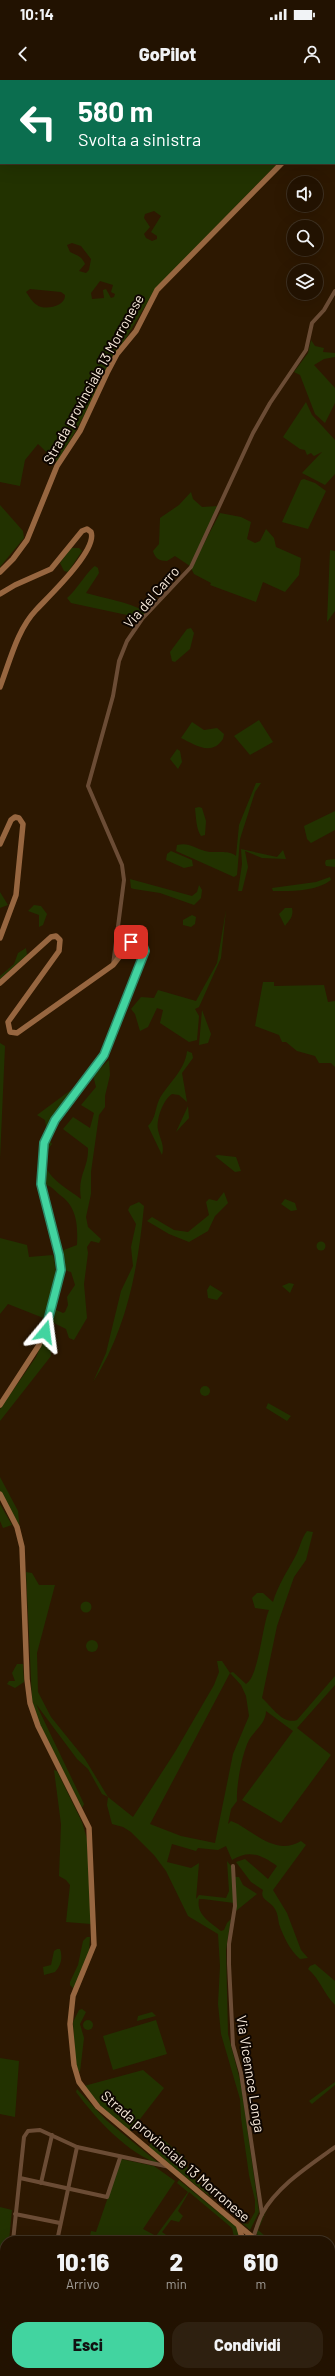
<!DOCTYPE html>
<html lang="it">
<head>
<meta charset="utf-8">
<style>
	:root { --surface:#221201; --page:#2e2010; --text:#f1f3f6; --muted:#a29e99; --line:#3f3223; --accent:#42d4a0 }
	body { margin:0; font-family:Barlow,sans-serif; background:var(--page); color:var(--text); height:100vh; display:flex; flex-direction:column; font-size:15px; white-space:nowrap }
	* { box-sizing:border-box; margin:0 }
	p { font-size:13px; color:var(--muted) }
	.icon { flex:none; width:22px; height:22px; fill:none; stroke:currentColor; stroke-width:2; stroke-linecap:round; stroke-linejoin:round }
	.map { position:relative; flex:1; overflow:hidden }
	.panel { position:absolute; left:0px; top:2156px; width:335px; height:140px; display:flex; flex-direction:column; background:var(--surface); border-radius:16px 16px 0 0; box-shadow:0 4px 16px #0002,0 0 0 1px var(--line) }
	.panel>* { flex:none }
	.top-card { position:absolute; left:0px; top:0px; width:335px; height:84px; box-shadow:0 4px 16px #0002,0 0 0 1px var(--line); background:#0b6e4f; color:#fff; overflow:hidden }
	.buttons { position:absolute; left:287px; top:96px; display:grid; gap:8px }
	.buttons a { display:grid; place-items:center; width:36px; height:36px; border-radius:50%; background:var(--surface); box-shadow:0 4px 16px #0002,0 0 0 1px var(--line); font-size:20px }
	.pin { position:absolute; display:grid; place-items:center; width:34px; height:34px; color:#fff; margin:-17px; border-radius:8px; box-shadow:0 2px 6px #0006 }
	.me { position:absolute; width:44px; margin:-22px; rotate:16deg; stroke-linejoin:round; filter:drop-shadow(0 0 3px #0008) }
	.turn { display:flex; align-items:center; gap:14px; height:84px; padding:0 12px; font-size:18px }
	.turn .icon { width:52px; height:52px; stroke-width:2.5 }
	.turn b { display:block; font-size:28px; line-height:34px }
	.eta { display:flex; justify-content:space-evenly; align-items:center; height:68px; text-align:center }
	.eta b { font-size:24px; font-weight:800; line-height:28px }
	.action { display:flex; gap:8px; margin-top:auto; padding:8px 12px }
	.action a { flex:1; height:46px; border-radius:16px; background:var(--accent); color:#111; font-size:16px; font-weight:800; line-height:46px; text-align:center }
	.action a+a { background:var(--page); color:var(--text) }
	.status { display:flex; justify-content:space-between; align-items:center; height:28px; padding:0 20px; background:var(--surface); direction:ltr }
	.status svg { height:11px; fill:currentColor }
	header { display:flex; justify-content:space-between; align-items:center; height:52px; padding:0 12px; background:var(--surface); font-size:18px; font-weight:800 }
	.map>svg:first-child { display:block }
	.green { fill:#223200; fill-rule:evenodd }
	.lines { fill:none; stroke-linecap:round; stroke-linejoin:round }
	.street { stroke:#6b4c35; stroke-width:4 }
	.secondary { stroke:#976640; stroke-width:5.5 }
	.route-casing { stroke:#2b8a68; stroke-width:10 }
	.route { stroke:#42d4a0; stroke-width:7 }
	.labels { text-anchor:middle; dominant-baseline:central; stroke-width:4; stroke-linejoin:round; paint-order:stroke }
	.street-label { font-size:14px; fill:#f9ebdc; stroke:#0e0601 }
</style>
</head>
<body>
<div class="status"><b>10:14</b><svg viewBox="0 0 49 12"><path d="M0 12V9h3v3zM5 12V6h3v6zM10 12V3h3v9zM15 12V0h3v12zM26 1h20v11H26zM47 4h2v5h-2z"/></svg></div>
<header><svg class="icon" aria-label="back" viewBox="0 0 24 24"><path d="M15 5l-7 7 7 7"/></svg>GoPilot<svg class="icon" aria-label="person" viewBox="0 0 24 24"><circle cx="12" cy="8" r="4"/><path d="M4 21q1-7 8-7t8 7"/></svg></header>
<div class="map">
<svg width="335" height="2296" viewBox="0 0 335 2296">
	<rect width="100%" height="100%" fill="#2d1801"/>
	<g class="green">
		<path d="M0,0h316l-315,1v82h277l-122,125 -50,84 -29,57 -20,33 -19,-18 -13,16 -5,26 -20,-4zM154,131l7,5 -10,16 6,4v3l-5,2 -6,-3 -2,-4 6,-7 -6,-9 1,-4zM72,163l9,3 10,13 -2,11 -3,3 -7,-2 6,-7c-3,-8 -9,-9 -15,-12l-3,-7zM100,201l13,4 -2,7 4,2 -1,3 -3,1 -5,-9 -3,1 1,8 -12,1 -1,-6zM30,209l31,3 4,3c1,11 -20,16 -28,10 -5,-3 -8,-9 -11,-13z"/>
		<path d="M311,260l4,6 9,2 -1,4 12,1v4l-11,2 -10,6 21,23v15l-10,20 -10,-9 -15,-39 -6,-3 14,-19z"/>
		<path d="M306,322l6,13 23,25v34l-10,11 -23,-12 20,-21 -8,4 -3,-3 -4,2 -2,-5 -5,-1 -17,-12z"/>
		<path d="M304,399l11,4 11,8 -18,38 -26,-7 19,-42z"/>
		<path d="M191,412l2,7 9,8 16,-1 -28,60 -15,-10 -8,5c-8,0 -12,-3 -14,-10l6,-7 1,-26 19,-13z"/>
		<path d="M0,425l23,26 1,7 -24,29z"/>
		<path d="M220,433l21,4 10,5 -4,17 8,4 5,-2 6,-12 8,9 2,9 25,11 -2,17 -14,17 -22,-10 -7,20 -46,-17 1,-2 -17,-9 -3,-6z"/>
		<path d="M71,468h8l3,3 -14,21 -4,-1 -4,-8z"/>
		<path d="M330,470l5,1v60l-8,11z"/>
		<path d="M95,486l3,2 1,5 -13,20c20,6 41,8 60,19l-5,6 -70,-15 -4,-5c9,-7 22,-29 28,-32z"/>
		<path d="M191,548l3,5 -4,16 -15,13 -3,-1 -2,-9 17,-23z"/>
		<path d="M259,640l14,22 -23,13 -16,-19z"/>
		<path d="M192,642l12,8 13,-2 7,6 -1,5c-12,18 -29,5 -42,-1z"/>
		<path d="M177,669l3,2 2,11 -4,7 -8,-10z"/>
		<path d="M256,703h5l-6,9 -15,47 -3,36 -3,2 -58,-26 1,-6c12,-3 17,3 28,6 10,3 23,-2 31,5l3,-31z"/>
		<path d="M199,727l3,1 4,13 -1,14 -4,1c-5,-7 -5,-20 -6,-28z"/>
		<path d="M335,731v19l-24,13 -4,-4 -3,-13z"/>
		<path d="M241,769l36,8 6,-7 3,9 -24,-1 -17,-7 3,16 -6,24h-4l4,-27z"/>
		<path d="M171,771l21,9 1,6 -9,2 -18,-8 1,-6z"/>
		<path d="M335,779v8l-9,-1 -1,-3 1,-3z"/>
		<path d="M330,797l1,3c-16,12 -39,11 -58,11l-1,-3 44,-6z"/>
		<path d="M130,799l62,17 5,-4 2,-7 3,5 -1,8 -7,7 -34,-12 -26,-4 -3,-1z"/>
		<path d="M0,812l8,13 -8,3z"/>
		<path d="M34,825l7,1 6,8 -4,11 -4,2v-12l-11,-4z"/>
		<path d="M285,828h7c2,9 -3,12 -7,18l-6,-12z"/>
		<path d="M226,830l-5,48 -22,49 -4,2 4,7 -2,24 -8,2 -29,-19 3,-13 -6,-2 -9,19 -8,4 -5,-17 -4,-5 10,-12 13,1 4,-8 38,11 21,-38z"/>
		<path d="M192,835l4,2 -1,7 -4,3 -8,-2v-5z"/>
		<path d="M26,868l1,7 -27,24v-3l14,-12 4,-11z"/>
		<path d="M263,902h11v4l50,-1 4,17 7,-1v66l-4,-4h-12l-4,-7 -18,-5 -11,-9h-4l-3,-7 -24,-9z"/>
		<path d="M202,930l9,24 -3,9 -9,2z"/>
		<path d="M0,963l5,3 -5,113z"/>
		<path d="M187,971l5,2 1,5 -11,15 5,29 -8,-7 -7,-1c-9,6 -16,25 -14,36 2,9 7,16 4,25l-14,-29c8,-8 7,-17 11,-26 9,-17 26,-29 28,-49z"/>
		<path d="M109,980l1,15 -5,21v11l-6,8 -8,57v22l-5,23 2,10 13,12 -2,4 -8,-2 -4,6 1,6 -4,31 3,34 -13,22 -5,-2 -3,-9 -14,-7 2,-13 9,4 2,-1 3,-7 -1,-8 8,-12 -4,-13c-11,-2 -9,-11 -10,-21l16,-6c1,-20 0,-38 -17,-50 -7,-6 -8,-9 -17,-11l2,-35 4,-10 3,5c-22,27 14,43 29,55 -4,-24 8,-31 7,-51l-25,-19 10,-12 17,11 4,-15 -13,-8 15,-18 -3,-12z"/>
		<path d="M83,1001l-36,51 -2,-12 -8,-5z"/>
		<path d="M188,1026l1,12 -13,14z"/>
		<path d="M218,1075l18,2 5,14 -6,1 -20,-16z"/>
		<path d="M224,1112l4,11 -13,13 -7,15 -19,11 -20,-8 -22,-13 5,-4 22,13 14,2 21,-17 -3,-13 3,-3 8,2z"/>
		<path d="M285,1119l10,4 2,7 -6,1 -10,-7z"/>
		<path d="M139,1122l5,4c-6,62 -17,123 -51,176l13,-29 15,-62 12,-25 -2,-19 5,-23 -8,-14 2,-4z"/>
		<path d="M0,1158l27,7 2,12 24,-2c6,23 0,42 -7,64l-38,-15 -8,10z"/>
		<circle cx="321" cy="1166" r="4.5"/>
		<path d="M289,1203l5,1 -4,9 -8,-7z"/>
		<path d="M210,1205l13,8 -6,7 -9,-2 -1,-8z"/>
		<path d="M46,1254l4,5 1,17 -51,65v-12l36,-52z"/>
		<circle cx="205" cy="1311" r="5"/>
		<path d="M268,1323l23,13 -4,5 -21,-13z"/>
		<path d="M0,1397l18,34 2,19 -20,-39z"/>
		<path d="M0,1424l12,21 -9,3 -3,-7z"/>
		<path d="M307,1451l6,1 -7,28 -12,17 -17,49 -15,72c10,9 21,27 35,22l38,-44v9l-38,43 34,27 -50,68 -39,-23 51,-69 -27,-20c0,12 -11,19 -17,29 -7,13 -13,47 -12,61l-6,8 -3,15 3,-3 7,3c20,12 40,31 63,17l5,4 -33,45 14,23 14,37 7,8 -8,1c-10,-9 -16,-21 -21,-35 -1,-5 -1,-10 -4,-15 -4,-8 -16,-9 -12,-19l-12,-8 -15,-20 9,-3 23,20 9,-13c-15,-11 -28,-17 -45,-6l-6,-14 -8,4 -20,-2 -2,3 -24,-7 -5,18 24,6 8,-5 -3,36 3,-4 27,3 3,-7 -2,-30 5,6 2,36 -31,-4h-4c-3,16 11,23 22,32l3,-1 3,-7 4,-4 -5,31 2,84 13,50 18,128 -9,18 -8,-7 6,1 7,-12v-12l-6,-25 -8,-57 -1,-19 -19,-65 -3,-30 2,-38 -2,-32 -30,-18 -22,-45 -12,-16 -23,-23 -8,-5 -11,-3 -5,-19 1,-8 -6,-3 -14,-25 -11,-10 -41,-55 48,100 -2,4 -44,-87 -6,-21 -6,-128 6,1 7,12h16l-18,68 1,39 13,25 34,42 23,38 25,20 42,-65 39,-67 5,-13 -2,-11h5l8,12 3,-1 13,12c13,-8 16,-58 23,-74l-14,-2 -3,-10 5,-5h6l10,9c5,-17 14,-30 22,-45 5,-9 6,-18 12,-26zM230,1593l11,12 5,11 3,20 -16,38 -18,89 -34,-7 -31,-12z"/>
		<circle cx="86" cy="1527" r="5.5"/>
		<circle cx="92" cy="1566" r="6"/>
		<path d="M17,1584h6l1,18 -9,6 -8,-4 2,-3h6l-3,-8z"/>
		<path d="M54,1690l3,1 25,51 5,17 4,85 -25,-2 4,-37 -4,-5 -7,-4 2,-52z"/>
		<path d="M235,1797h4l4,8 14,9 -21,17z"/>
		<path d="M87,1857h3l-1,14 -15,38 -4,-4v-3l8,-17 5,-24z"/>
		<path d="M57,1869h3c3,8 1,17 -5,23l-11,3 -1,-8 8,-2 3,-14z"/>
		<path d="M315,1884l20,17v24c-11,-11 -15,-26 -27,-36l2,-3z"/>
		<path d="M82,1929l4,3 -6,12 4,14 -4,34 -4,-3 -3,-47 6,-12z"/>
		<path d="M152,1932l4,4 -19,5 1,-5z"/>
		<circle cx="88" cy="1945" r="5"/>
		<path d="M156,1940l11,34 -54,16 -10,-34z"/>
		<path d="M0,1978l19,3 -4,56 -15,-3z"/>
		<path d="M143,1990l21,18 -34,44 -34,-28 -12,-18z"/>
		<path d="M335,2002v3l-23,19 -3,-3z"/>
		<path d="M77,2009l29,31 55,45c-34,-12 -64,-45 -85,-73z"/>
		<path d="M158,2055l28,24 2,12 25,28 -65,-52z"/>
		<path d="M121,2079l33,7 21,15 -32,48 13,7 32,-44 -11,-9 2,-3 59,48 2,13h-5l-3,-13 -43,-36 -11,19 5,5 -4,6 -8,-2 -9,12 12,9h-85l2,-10 5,1z"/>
		<path d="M0,2127l12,3 -3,31h-4v128l-5,-3z"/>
		<path d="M268,2128l-10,22 13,11c-8,0 -13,-1 -15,-10z"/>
		<path d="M332,2272l3,1v13l-5,-2v-11z"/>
		<path d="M9,2291h82l10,5h-83z"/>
	</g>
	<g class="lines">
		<g class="street">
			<path d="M113,885l11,-85 -2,-15 -34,-79 25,-90 6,-35 8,-20 15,-22 49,-52 62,-134 17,-30 36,-53 6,-27 12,-13 11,-19"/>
			<path d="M233,1786l2,40 -6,38v20l4,81 8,28 21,141"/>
			<path d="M20,2098l87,19 13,-39"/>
			<path d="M41,2103l11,-48"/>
			<path d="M15,2134l45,9"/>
			<path d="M253,2158c3,-8 5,-16 9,-24 15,-28 47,-48 73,-67"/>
			<path d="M13,2161l11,-104 4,-6 12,-1 37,17 93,20"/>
			<path d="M57,2161l20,-94"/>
		</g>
		<g class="secondary">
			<path d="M319,1v-1"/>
			<path d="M0,492l13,-13 14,-19 30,-74 23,-35 27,-58 10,-19 19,-23 21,-41 125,-127"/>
			<path d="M0,514l15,-9 36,-16 31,-38 5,-2 4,3c7,18 -43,65 -55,78 -19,20 -26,51 -36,77"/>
			<path d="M0,764l11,-24 4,-3 4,1 4,6 -7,71 -16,43"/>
			<path d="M0,903l51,-46 5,-1 4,4 -1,11 -51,71 2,10 7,1 96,-68 18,-23 10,-1 4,6 -38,102 -52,71 -11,23 -3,41 18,71 1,23 -21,67 -39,60"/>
			<path d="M0,1414l17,33 5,20 5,132 3,24 8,23 51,102 5,117 -21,51 -3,28 4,41 5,17 19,25 159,134"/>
			<path d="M239,2147l4,14"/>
			<path d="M330,2218l5,4"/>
			<path d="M130,2296l2,-5"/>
		</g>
	</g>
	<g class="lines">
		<g class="route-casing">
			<path id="route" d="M45,1252l16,-62 -2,-15 -18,-71 3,-41 11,-23 49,-65 41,-104 -4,-10 -10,1"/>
		</g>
		<use href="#route" class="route"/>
	</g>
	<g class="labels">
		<g class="street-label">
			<text transform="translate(93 299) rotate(-61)">Strada provinciale 13 Morronese</text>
			<text transform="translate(151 517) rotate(-49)">Via del Carro</text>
			<text transform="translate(251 1994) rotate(81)">Via Vicennce Longa</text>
			<text transform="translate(176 2076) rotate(41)">Strada provinciale 13 Morronese</text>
		</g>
	</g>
</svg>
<div class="buttons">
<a><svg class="icon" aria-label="sound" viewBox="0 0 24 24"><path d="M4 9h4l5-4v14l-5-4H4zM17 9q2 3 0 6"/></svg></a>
<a><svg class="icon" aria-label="search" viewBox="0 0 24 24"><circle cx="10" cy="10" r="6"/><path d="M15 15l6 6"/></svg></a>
<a><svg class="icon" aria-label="layers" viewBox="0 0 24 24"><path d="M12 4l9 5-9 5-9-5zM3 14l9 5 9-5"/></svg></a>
</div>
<div class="pin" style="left:131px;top:862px;background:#d93025"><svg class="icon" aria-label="arrive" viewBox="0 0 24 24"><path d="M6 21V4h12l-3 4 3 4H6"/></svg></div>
<svg class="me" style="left:45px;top:1252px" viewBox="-20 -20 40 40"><path d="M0-17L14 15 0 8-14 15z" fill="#42d4a0" stroke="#fff" stroke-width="4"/></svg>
<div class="top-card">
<div class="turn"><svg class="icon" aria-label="left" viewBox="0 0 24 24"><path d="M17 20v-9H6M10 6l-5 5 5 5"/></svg><div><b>580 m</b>Svolta a sinistra</div></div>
</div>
<section class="panel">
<div class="eta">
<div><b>10:16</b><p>Arrivo</p></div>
<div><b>2</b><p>min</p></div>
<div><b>610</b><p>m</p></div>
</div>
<div class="action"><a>Esci</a><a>Condividi</a></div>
</section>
</div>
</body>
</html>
